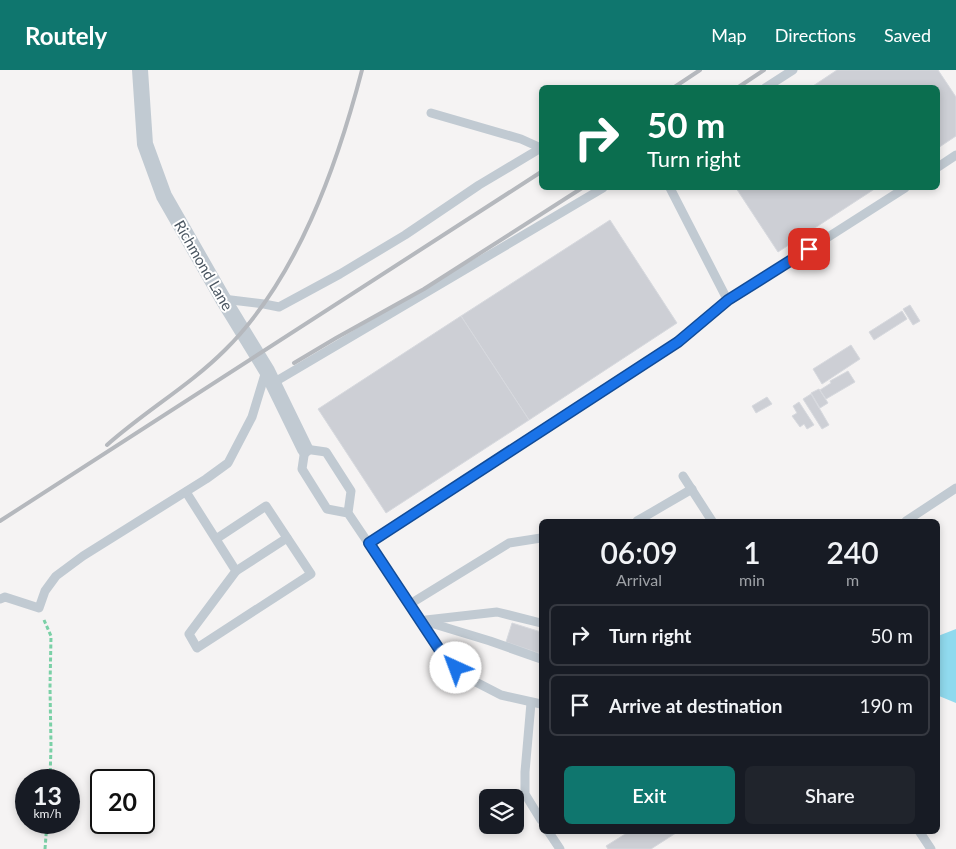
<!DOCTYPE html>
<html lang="en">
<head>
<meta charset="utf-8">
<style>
	:root { --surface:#171b24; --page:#20242c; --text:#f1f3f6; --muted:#9ea1a6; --line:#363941; --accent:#0f766e }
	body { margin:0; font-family:Lato,sans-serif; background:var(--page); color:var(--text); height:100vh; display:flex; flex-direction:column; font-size:19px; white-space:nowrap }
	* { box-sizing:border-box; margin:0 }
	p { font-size:16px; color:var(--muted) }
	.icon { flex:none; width:28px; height:28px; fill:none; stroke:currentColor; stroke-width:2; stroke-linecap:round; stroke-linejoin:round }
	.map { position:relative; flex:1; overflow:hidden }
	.details { position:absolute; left:539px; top:449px; width:401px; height:315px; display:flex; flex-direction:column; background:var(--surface); border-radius:8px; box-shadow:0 2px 8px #0003 }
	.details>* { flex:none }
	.hud { position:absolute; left:539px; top:15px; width:401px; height:105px; border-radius:8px; box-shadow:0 2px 8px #0003; background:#0b6e4f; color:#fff; overflow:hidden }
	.tools { position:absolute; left:479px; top:719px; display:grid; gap:10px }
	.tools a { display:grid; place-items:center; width:45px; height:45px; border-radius:8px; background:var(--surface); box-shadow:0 2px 8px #0003; font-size:25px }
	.speed { position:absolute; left:15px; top:699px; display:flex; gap:10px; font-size:25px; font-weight:700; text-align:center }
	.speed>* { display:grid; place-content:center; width:65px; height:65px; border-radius:50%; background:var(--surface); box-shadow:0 2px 8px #0003; line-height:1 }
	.speed small { font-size:12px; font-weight:400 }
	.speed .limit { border:2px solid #111; border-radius:8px; background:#fff; color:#111 }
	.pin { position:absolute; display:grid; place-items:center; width:42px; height:42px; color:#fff; margin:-21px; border-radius:10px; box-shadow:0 2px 8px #0006 }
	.me { position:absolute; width:55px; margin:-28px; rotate:317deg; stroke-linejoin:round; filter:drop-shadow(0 0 4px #0008) }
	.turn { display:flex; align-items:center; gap:18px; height:105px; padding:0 25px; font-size:22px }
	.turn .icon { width:65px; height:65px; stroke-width:2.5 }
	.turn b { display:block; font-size:35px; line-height:42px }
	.eta { display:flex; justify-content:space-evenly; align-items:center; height:85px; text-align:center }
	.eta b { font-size:30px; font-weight:600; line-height:35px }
	.cta { display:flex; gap:10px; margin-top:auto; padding:10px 25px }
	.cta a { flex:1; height:58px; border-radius:8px; background:var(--accent); color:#fff; font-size:20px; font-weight:600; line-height:58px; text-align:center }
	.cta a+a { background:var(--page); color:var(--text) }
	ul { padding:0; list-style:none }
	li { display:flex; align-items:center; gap:15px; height:62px; margin:0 10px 8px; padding:0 15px; border:2px solid var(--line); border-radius:8px }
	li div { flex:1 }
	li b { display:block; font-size:19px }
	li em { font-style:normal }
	header { display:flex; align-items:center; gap:30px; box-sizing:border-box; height:70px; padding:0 25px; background:var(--accent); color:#fff }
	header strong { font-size:24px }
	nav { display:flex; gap:28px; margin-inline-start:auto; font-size:18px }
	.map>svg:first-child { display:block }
	.water { fill:#90daee }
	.building { fill:#cdcfd5; stroke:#d7d9de }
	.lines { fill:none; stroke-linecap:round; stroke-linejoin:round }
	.path { stroke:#7ad0a6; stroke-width:3; stroke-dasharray:4 2.5; stroke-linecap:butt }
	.lane { stroke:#c1cad2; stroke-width:9 }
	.street { stroke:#c1cad2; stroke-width:16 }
	.rail { stroke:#b5b8bd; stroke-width:4 }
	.route-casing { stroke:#114b97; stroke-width:12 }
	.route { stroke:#1a73e8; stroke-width:9 }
	.labels { text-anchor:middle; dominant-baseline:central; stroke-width:4; stroke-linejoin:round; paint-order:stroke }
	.street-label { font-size:15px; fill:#4a5661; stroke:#fff }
</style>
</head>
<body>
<header>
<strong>Routely</strong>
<nav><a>Map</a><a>Directions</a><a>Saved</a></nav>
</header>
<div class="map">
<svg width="956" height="779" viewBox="0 0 956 779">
	<rect width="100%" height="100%" fill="#f5f3f3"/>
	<path class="water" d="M956,559v74l-17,-7 -1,-4v-56z"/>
	<g class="building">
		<path d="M837,0h101l18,27v39l-18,12v-60h-128z"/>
		<path d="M736,118h140l-98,64z"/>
		<path d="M610,150l67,103 -148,97 -68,-104z"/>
		<path d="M910,235l10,16 -7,4 -10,-16z"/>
		<path d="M902,241l5,8 -33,21 -5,-8z"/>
		<path d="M461,246l68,104 -143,93 -68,-104z"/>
		<path d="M851,275l9,14 -38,25 -9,-15z"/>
		<path d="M848,301l7,11 -29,17 -6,-9 11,-7 -1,-2z"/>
		<path d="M819,319l9,14 -8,5 -9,-15z"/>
		<path d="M811,324l18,31 -7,4 -19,-30z"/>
		<path d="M767,327l5,7 -16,9 -4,-7z"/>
		<path d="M799,332l15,23 -7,4 -3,-5 -4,3 -8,-11 5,-3 -4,-7z"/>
		<path d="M512,553l29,9v22l-35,-12z"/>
		<path d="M630,761h49l-28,18h-43l-2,-3z"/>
	</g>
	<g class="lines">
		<g class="path">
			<path d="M44,550l7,16 -1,51 1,59 -1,34"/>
			<path d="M45,779l2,-27"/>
		</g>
		<g class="lane">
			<path d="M765,18l28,-18"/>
			<path d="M431,43l90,26 20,9"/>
			<path d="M938,97l18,-12"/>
			<path d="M223,229l41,5 15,3 61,-33 65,-39 74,-50 62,-37"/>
			<path d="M728,231l177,-113"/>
			<path d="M273,313l330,-195"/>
			<path d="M683,406l29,45"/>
			<path d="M186,422l50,79 -47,63 8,14 114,-74 -45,-68 -50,33"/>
			<path d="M348,443l-21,-4 -25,-40 3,-20 21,3 25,39 -3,22 97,144 23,21 33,17 40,9"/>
			<path d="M637,451l55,-32"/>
			<path d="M906,451l50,-33"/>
			<path d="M369,473l309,-201 50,-41 -58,-113"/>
			<path d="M236,501l51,-33"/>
			<path d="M0,529l5,-2 34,11 6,-17 11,-15 27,-20 123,-77 22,-16 24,-46 14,-46"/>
			<path d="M410,534l99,-61 32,-5"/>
			<path d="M421,550l69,21 51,18"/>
			<path d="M426,550l71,-8 44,11"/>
			<path d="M531,633l-6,69v22l16,26"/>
			<path d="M548,761l12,18"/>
			<path d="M919,761l12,18"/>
		</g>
		<path class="street" d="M140,0l5,74 19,52 59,103 44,72 38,78"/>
		<g class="rail">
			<path d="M673,18l27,-18"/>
			<path d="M737,18l27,-18"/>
			<path d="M294,293l42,-25 88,-49 158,-101"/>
			<path d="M107,375c38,-34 82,-59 118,-95 72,-71 112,-184 137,-280"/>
			<path d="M0,451l541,-349"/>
		</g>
	</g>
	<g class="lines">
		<g class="route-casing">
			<path id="route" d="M456,598l-11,-10 -76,-115 309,-201 50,-42 81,-51"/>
		</g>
		<use href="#route" class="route"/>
	</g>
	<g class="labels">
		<g class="street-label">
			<text transform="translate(204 195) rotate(60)">Richmond Lane</text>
		</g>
	</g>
</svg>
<div class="tools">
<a><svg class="icon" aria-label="layers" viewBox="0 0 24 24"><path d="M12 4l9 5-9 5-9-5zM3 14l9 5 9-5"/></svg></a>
</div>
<div class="speed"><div>13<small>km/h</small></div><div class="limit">20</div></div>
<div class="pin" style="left:809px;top:179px;background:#d93025"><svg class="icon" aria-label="arrive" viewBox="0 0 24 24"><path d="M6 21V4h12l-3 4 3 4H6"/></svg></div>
<svg class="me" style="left:456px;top:598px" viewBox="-20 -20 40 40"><circle r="19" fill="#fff"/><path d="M0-13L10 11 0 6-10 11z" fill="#1a73e8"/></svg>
<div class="hud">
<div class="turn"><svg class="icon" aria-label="right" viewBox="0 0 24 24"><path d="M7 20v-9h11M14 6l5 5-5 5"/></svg><div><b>50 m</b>Turn right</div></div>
</div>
<section class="details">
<div class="eta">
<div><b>06:09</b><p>Arrival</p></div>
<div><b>1</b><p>min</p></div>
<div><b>240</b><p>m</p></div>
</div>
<ul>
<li><svg class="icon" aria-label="right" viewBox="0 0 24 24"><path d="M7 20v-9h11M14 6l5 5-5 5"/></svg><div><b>Turn right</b></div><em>50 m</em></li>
<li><svg class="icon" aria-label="arrive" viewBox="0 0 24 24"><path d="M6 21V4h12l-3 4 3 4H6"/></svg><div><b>Arrive at destination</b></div><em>190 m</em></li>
</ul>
<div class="cta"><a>Exit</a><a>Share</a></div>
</section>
</div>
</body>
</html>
